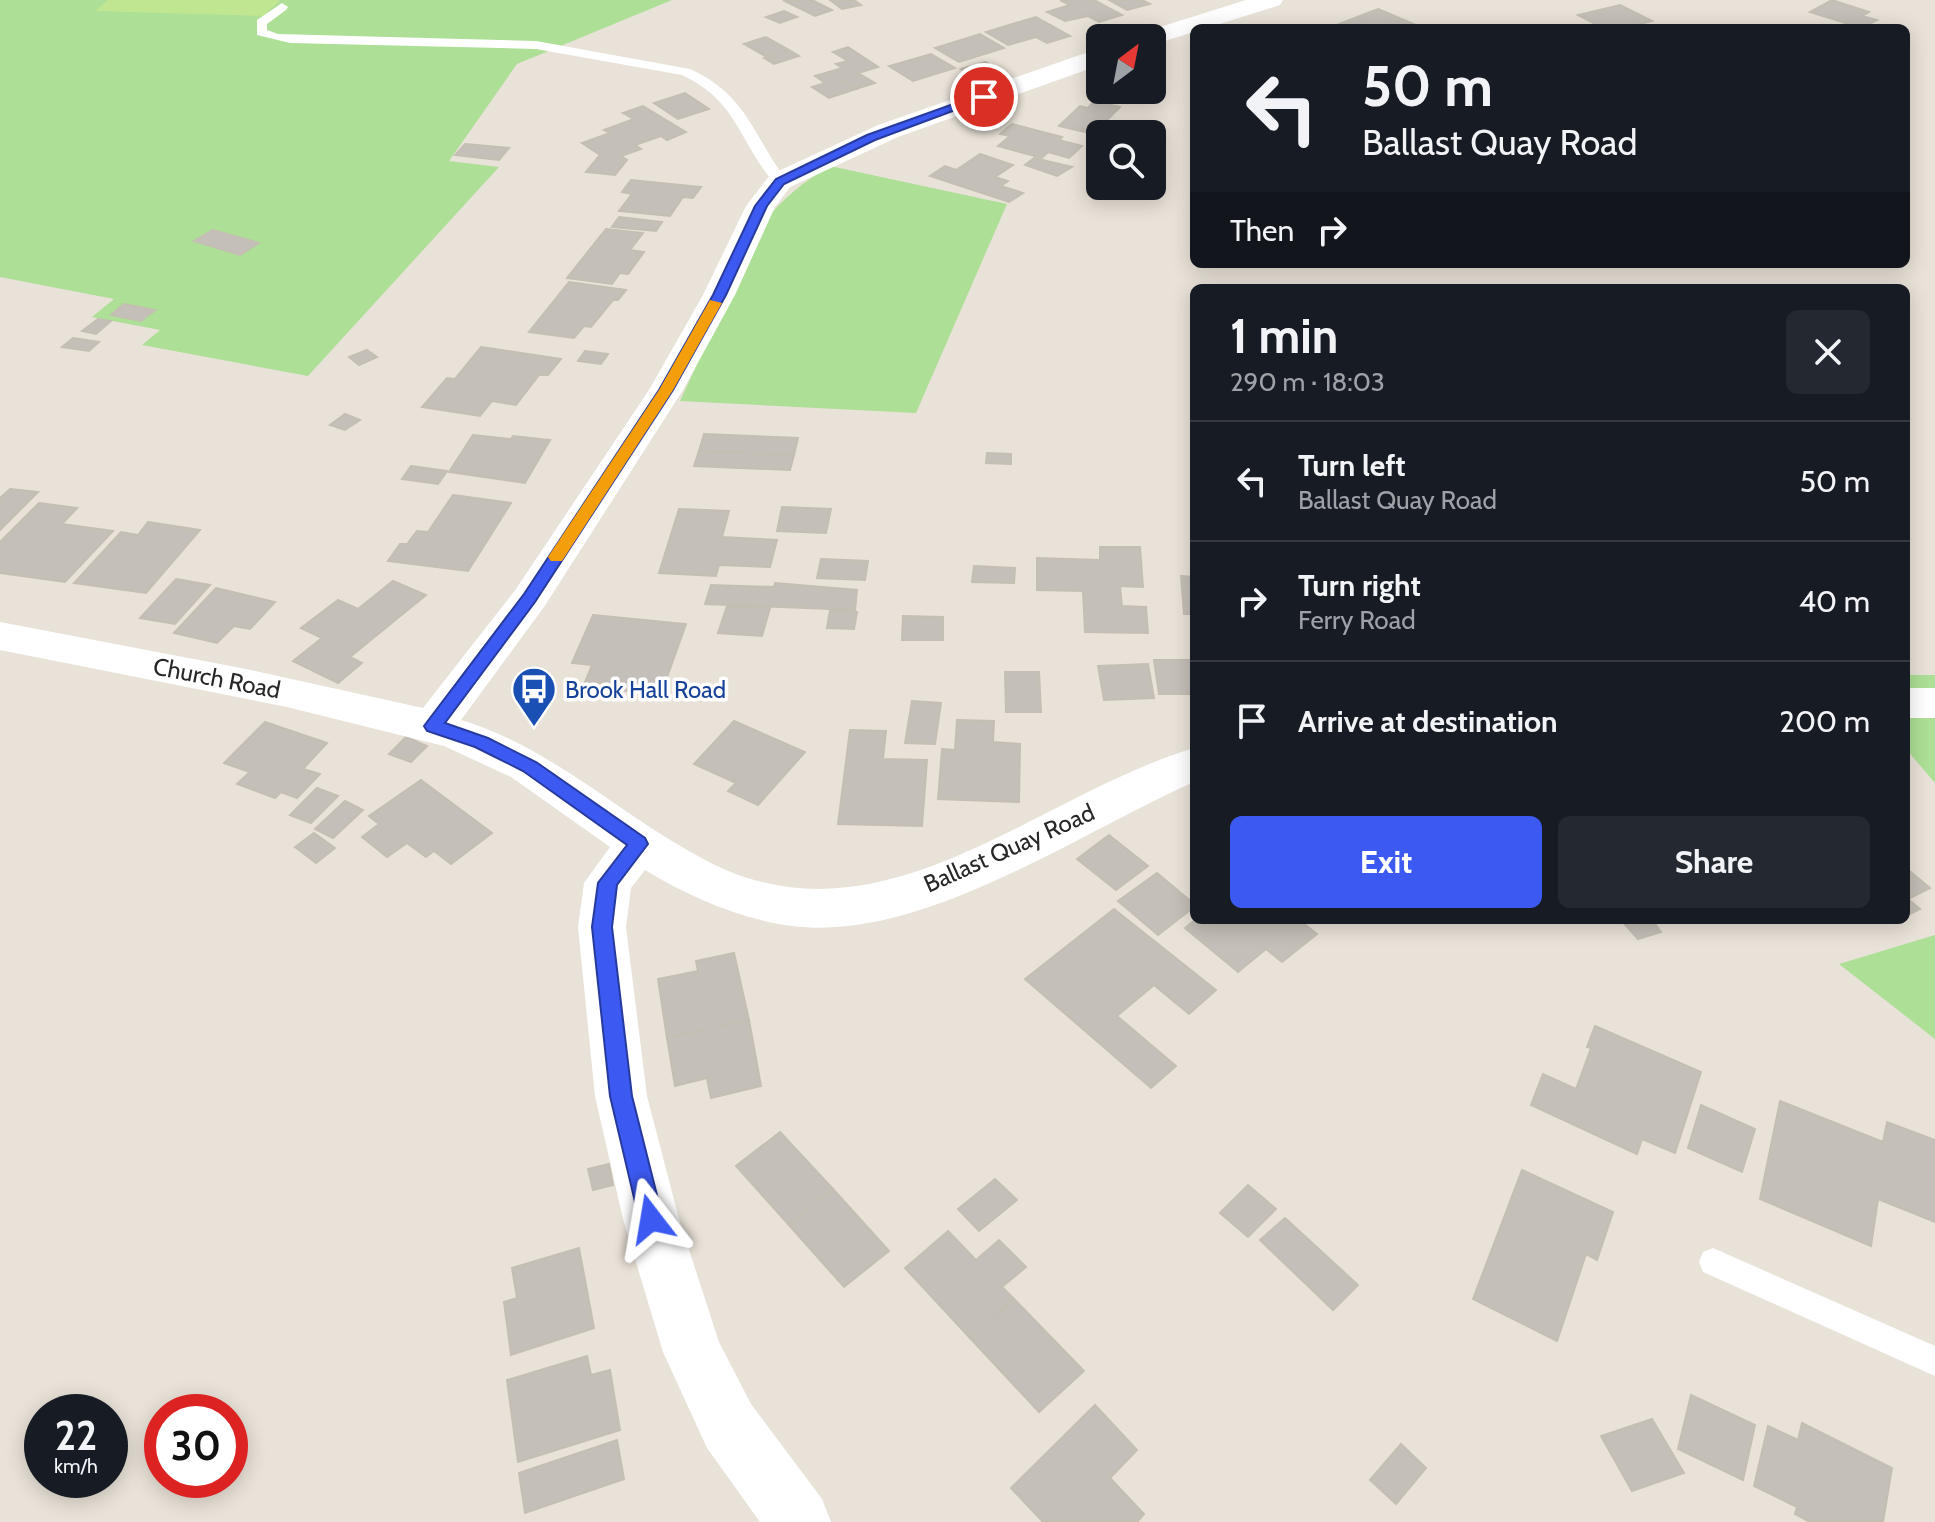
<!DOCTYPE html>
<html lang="en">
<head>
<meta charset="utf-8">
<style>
	:root { --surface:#171b24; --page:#242831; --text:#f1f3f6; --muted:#9ea1a6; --line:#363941; --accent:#3c5af2 }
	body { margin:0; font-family:Cabin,sans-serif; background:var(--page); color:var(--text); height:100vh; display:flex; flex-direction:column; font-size:30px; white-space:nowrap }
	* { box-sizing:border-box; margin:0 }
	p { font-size:26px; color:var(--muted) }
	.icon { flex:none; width:44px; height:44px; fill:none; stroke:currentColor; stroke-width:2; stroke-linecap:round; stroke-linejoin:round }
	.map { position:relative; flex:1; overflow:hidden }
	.details { position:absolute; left:1190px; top:284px; width:720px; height:640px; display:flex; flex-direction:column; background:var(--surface); border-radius:12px; box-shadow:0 4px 20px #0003 }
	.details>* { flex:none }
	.top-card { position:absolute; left:1190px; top:24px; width:720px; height:244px; border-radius:12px; box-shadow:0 4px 20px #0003; background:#171b24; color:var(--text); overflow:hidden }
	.needle { width:52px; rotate:32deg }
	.controls { position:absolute; left:1086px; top:24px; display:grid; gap:16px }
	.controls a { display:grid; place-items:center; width:80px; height:80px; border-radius:12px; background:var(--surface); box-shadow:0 4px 20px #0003; font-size:40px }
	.speed { position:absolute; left:24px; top:1394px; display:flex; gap:16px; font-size:40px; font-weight:700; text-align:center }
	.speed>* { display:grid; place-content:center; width:104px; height:104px; border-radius:50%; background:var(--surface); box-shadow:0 4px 20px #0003; line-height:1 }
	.speed small { font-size:20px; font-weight:400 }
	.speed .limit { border:12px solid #d22; background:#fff; color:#111 }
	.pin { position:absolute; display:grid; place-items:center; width:68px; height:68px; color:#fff; margin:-34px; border:4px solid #fff; border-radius:50%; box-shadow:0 2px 8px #0007 }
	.me { position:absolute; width:88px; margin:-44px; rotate:346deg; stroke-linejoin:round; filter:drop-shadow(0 0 6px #0008) }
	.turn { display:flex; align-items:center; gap:28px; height:168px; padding:0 40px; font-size:36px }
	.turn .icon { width:104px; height:104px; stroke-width:2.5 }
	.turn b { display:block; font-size:56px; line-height:68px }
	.then { display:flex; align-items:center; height:76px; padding:0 40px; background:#0003; gap:16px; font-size:30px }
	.round { display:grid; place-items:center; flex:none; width:84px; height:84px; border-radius:12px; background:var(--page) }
	.headline { display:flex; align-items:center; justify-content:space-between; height:136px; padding:0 40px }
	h1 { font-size:48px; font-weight:700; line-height:60px }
	.cta { display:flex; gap:16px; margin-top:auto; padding:16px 40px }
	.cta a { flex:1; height:92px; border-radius:12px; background:var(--accent); color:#fff; font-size:32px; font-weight:700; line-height:92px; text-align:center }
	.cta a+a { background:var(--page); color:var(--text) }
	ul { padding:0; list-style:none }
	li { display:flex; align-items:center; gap:24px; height:120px; padding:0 40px; border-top:2px solid var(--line) }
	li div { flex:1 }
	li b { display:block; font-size:30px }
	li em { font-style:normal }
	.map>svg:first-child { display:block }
	.green { fill:#addf96 }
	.pitch { fill:#c0e692 }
	.building { fill:#c4bfb8; stroke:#c4beb3; stroke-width:2 }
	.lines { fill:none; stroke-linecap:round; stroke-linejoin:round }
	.lane { fill:#fff; fill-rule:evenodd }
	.street { fill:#fff; fill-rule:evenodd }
	.route { fill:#3c5af2; stroke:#273a9d; stroke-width:2 }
	.slow { fill:#f59e0b }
	.labels { text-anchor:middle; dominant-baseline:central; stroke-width:7; stroke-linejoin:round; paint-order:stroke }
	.street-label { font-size:24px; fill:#272727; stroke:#fff }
	.transit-label { font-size:24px; fill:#164399; stroke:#fff; text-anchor:start }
</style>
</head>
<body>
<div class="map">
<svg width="1935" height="1522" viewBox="0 0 1935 1522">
	<rect width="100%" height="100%" fill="#e9e2d8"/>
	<g class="green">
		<path d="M0,0h672l-155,64 -68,97 50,6 -191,209 -166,-31 18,-15 -68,-13 22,-18 -114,-22z"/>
		<path d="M830,166l177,38 -91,209 -236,-12 82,-177c20,-25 41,-42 68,-58z"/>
		<path d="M1906,675h29v108l-29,-34z"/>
		<path d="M1935,935v104l-96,-75z"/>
	</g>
	<path class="pitch" d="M108,0h172l-16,16 -169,-5z"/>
	<g class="building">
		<path d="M783,0h29l20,10 -17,6z"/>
		<path d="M830,0h24l7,5 -19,4z"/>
		<path d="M1060,0h34l28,15 -23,7 -11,-6 -23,5 -18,-9 23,-7z"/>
		<path d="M1109,0h33l8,4 -23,6z"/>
		<path d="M1832,0l37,12 -7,4 15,4 -16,8 -51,-16z"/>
		<path d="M1620,5l32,16 -27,7h-22l-25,-13z"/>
		<path d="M1378,9l40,17 -69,2 -10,-4z"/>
		<path d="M784,11l13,6 -17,6 -14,-6z"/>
		<path d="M1036,17l34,19 -23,7 -11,-6 -28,8 -22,-13z"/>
		<path d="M980,34l24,14 -45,14 -24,-14z"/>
		<path d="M766,37l23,13 -22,7 -23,-13z"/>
		<path d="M848,47l30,20 -20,6 17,10 -19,6 -27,-17 13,-4 -6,-4 12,-3 -15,-9z"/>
		<path d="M789,50l10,6 -25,8 -10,-6z"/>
		<path d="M931,54l24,14 -42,13 -24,-15z"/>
		<path d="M985,62l17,9 -23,8 -18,-10z"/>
		<path d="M829,72l27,17 -27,9 -17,-11 13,-4 -10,-7z"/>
		<path d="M1107,90h39l-13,12 -17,-3 4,-4z"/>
		<path d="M685,93l24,16 -31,10 -24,-16z"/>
		<path d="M1094,101l26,6 -27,27 -34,-8 21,-20 8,2z"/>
		<path d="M643,106l43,26 -19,8 -6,-4 -26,9 6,4 -20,7 6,4 -12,15 -29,-3 14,-17 -18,-12 28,-10 -6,-3 30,-11 -11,-6z"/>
		<path d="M1012,124l50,13 -3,3 23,6 -13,12 -21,-6 -6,6 -44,-12 12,-10 -10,-2z"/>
		<path d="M465,144l44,4 -10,12 -44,-5z"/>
		<path d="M980,154l33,11 -18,12 13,4 -7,5 22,7 -14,9 -79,-26 15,-10 11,4z"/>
		<path d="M1034,158l38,9 -15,9 -32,-11z"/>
		<path d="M631,180l70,7 -8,11 -10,-1 -13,19 -51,-5 13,-17 -10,-2z"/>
		<path d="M1140,186l12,-1 4,1 -9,11 -14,-3z"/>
		<path d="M619,217l43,5 -6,9 -44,-4z"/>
		<path d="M606,229l37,4 -13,17 14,2 -16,22 -8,-1 -8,11 -45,-6z"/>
		<path d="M213,230l46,13 -19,12 -46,-14z"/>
		<path d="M569,282l57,8 -8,10h-5l-22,27 -7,-1 -10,12 -45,-6z"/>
		<path d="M124,304l31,6 -14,11 -30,-6z"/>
		<path d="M98,319l13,2 -15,13 -14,-3z"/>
		<path d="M73,338l26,4 -10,9 -27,-4z"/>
		<path d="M481,347l80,12 -13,16h-9l-23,30 -24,-4 -12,15 -58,-9 25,-29 8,1z"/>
		<path d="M367,350l10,7 -18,8 -10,-8z"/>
		<path d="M585,351l23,3 -7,10 -23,-3z"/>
		<path d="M345,414l15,6 -15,10 -15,-5z"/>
		<path d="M704,434l94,4 -4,17 -95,-4z"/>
		<path d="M473,435l38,4 2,-3 37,4 -25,43 -76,-11z"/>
		<path d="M699,451l95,4 -4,15 -96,-4z"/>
		<path d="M987,453l24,1v10l-25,-1z"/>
		<path d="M411,466l36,5 -9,13 -36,-5z"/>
		<path d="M10,489l28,3 -38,38v-32z"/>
		<path d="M453,495l58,8 -43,68 -80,-10 12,-17h7l10,-13 11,1z"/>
		<path d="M39,503l38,5 -15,16 51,7 -48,51 -65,-9v-31z"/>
		<path d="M782,507l49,2 -5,24 -49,-2z"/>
		<path d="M679,509l50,2 -7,26 55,3 -7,27 -51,-2 -3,11 -57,-3z"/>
		<path d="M148,522l52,8 -54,63 -72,-10 47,-51 17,3z"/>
		<path d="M1100,547h40l3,40 -23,-1 2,20 24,1 2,26 -63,-1 -2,-41 -46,-1v-32l63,2z"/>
		<path d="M821,559l47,2 -3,19 -48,-2z"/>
		<path d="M974,566l41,2 -1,15 -42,-1z"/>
		<path d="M1181,576l13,1v37h-10z"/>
		<path d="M176,579l34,6 -35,39 -35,-6z"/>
		<path d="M393,581l33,14 -76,62 12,6 -24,20 -45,-22 29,-23 -21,-10 37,-28 20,9z"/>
		<path d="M775,583l82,7 -2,20 -150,-6 6,-19 63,2z"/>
		<path d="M216,588l59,14 -25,27 -16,-3 -17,17 -43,-10z"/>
		<path d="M727,606l43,2 -8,28 -44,-3z"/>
		<path d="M830,610l27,2 -3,17 -27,-1z"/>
		<path d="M593,615l93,9 -25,70 -78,-7 9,-22 -20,-2z"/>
		<path d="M903,616l40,1v23h-41z"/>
		<path d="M1154,660h40v34h-35z"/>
		<path d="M1148,664l6,34 -50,2 -6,-34z"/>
		<path d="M1005,672h34l2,40h-35z"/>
		<path d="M912,701l29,2 -6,41 -30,-1z"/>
		<path d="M957,720l37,1 -1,21 27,2 -1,58 -81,-3 4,-50 13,1z"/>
		<path d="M734,721l71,31 -47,53 -30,-14 8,-8 -42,-19z"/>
		<path d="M265,722l62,21 -24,26 17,5 -23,24 -16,-6 -6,6 -38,-14 13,-12 -26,-9z"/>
		<path d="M850,730l36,1 -3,28 44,1 -5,66 -84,-2z"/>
		<path d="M406,737l21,9 -16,16 -22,-8z"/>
		<path d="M421,780l71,53 -41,31 -17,-13 -8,6 -19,-14 -20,14 -25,-20 17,-13 -10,-8z"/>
		<path d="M317,788l21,8 -27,27 -21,-8z"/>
		<path d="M345,801l18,9 -30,28 -18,-9z"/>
		<path d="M314,833l21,15 -19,15 -21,-16z"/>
		<path d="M1109,835l39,31 -32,24 -39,-31z"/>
		<path d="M1906,868l24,20 -22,11 12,10 -14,7z"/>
		<path d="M1157,873l37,31v3l-36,28 -40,-34z"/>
		<path d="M1114,909l102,81 -27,24 -35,-29 -37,31 59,50 -25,22 -126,-109z"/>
		<path d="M1195,920h104l18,14 -35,28 -16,-13 -28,23 -53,-44z"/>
		<path d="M1621,920h31l9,12 -23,7z"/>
		<path d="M734,953l15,67 -82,18 -9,-59 40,-8 -2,-10z"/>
		<path d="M749,1020l12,66 -50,12 -4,-20 -32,8 -8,-48z"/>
		<path d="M1595,1026l106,46 -26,81 -33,-14 -5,15 -106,-49 12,-31 33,15 15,-41 -4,-1z"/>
		<path d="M1780,1101l103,41 4,-20 48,18v82l-57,-23 -7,47 -111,-47z"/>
		<path d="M1701,1105l54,24 -13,43 -54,-24z"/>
		<path d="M780,1132l53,57 -44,36 -53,-59z"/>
		<path d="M609,1164l4,21 -20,5 -5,-21z"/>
		<path d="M1522,1170l91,42 -16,48 -11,-6 -29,87 -84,-42z"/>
		<path d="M995,1179l22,21 -38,31 -21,-22z"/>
		<path d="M1248,1185l28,24 -28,28 -28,-24z"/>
		<path d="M833,1189l56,62 -45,36 -55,-62z"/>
		<path d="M1285,1218l73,67 -25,25 -73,-70z"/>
		<path d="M948,1231l28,29 23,-20 27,27 -24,20 12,12 -44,39 -65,-70z"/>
		<path d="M579,1248l15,80 -83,27 -7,-53 13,-4 -5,-30z"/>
		<path d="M1014,1299l70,72 -45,41 -69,-74z"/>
		<path d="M587,1356l4,19 19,-5 10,60 -102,32 -11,-82z"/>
		<path d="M1691,1395l64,30 -12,55 -65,-31z"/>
		<path d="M1095,1405l42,45 -27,28 34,36 -7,8h-94l-32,-34z"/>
		<path d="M1652,1419l32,54 -52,18 -31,-55z"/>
		<path d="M1802,1423l90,45 -9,54h-73l-15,-8 2,-7 -43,-21 14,-60 30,14z"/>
		<path d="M617,1440l7,39 -99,34 -6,-40z"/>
		<path d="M1401,1444l25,24 -30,36 -26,-24z"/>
	</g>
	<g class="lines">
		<g class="lane">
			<path d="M282,3l6,4 -2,3 -19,14v6l11,4 258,7 154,28c57,26 62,65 97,112l-2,3h-10c-37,-43 -37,-83 -93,-109l-146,-26 -246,-6 -33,-8v-15z"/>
			<path d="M1713,1248l222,98v30l-232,-104 -4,-10 4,-10z"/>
		</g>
		<g class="street">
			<path d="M1246,0h37l-3,5 -73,23h-13v4l-42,13v-7h-15l4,-5z"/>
			<path d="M1100,48v17l-202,72 -108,50 -15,20 -40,88 -52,95 -139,217 -83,113c93,28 161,97 246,141 174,91 327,-65 487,-113v34c-116,51 -273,161 -402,144 -53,-7 -102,-29 -147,-56l-14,18 -5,39 21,169 32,123 40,123 32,62 71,95 9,23h-71l-53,-74 -44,-96 -40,-133 -28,-123 -17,-169 6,-44 26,-36 -99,-70 -67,-31 -157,-39 -287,-57v-28l246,47 177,39 93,-119 133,-199 54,-95 43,-89 24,-31 108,-50z"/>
			<rect x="1906" y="688" width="29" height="30"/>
		</g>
	</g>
	<path class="route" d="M981,94l9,3 -115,43 -91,44 -17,22 -41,89 -53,95 -138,212 -90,121 43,15 48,24 109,76 3,6 -31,41 -5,42 20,169 31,123 -4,8 -8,3 -8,-3 -4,-8 -29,-123 -18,-169 6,-44 29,-38 -104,-74 -48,-24 -48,-16 -3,-5 100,-132 135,-204 54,-95 42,-89 21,-27 91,-44z"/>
	<path class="slow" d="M710,300l12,3 -49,87 -111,171h-11l-3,-4 111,-167z"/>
	<defs>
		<g id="bus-pin" transform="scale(2.3)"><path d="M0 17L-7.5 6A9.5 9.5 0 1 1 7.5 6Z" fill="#1a4fb4" stroke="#fff"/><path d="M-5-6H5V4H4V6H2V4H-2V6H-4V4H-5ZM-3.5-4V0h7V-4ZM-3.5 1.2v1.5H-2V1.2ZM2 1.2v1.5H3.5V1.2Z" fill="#fff"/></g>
	</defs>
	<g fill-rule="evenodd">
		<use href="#bus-pin" x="534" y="689"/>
	</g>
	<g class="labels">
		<g class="street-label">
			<text transform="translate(217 678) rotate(11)">Church Road</text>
			<text transform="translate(1009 848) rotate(-24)">Ballast Quay Road</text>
		</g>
		<g class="transit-label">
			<text x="565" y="689">Brook Hall Road</text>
		</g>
	</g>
</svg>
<div class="controls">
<a><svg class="needle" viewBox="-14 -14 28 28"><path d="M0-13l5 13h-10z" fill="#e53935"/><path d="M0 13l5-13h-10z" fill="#9ea1a6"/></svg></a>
<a><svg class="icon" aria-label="search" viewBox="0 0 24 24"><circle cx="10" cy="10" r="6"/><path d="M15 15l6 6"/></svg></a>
</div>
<div class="speed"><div>22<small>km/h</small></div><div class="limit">30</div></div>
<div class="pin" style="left:984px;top:97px;background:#d93025"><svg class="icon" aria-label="arrive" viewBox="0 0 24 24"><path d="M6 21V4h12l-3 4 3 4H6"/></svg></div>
<svg class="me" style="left:651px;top:1219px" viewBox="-20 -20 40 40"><path d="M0-17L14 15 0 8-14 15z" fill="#3c5af2" stroke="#fff" stroke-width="4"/></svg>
<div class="top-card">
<div class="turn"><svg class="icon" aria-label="left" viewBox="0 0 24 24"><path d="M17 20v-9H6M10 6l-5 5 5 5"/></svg><div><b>50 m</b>Ballast Quay Road</div></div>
<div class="then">Then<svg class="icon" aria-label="right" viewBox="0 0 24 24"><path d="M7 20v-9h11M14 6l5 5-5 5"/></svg></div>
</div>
<section class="details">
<div class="headline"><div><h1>1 min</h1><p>290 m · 18:03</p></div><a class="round"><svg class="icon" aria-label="close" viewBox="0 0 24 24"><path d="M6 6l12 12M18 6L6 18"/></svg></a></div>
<ul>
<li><svg class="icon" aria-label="left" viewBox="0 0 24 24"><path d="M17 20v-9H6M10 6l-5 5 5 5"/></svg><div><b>Turn left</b><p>Ballast Quay Road</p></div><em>50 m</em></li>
<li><svg class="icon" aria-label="right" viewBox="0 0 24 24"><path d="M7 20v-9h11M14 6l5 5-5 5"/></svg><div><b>Turn right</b><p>Ferry Road</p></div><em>40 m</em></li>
<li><svg class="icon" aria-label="arrive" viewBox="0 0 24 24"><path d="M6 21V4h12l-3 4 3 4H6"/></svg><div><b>Arrive at destination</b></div><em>200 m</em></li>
</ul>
<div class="cta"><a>Exit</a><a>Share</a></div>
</section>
</div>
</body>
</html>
